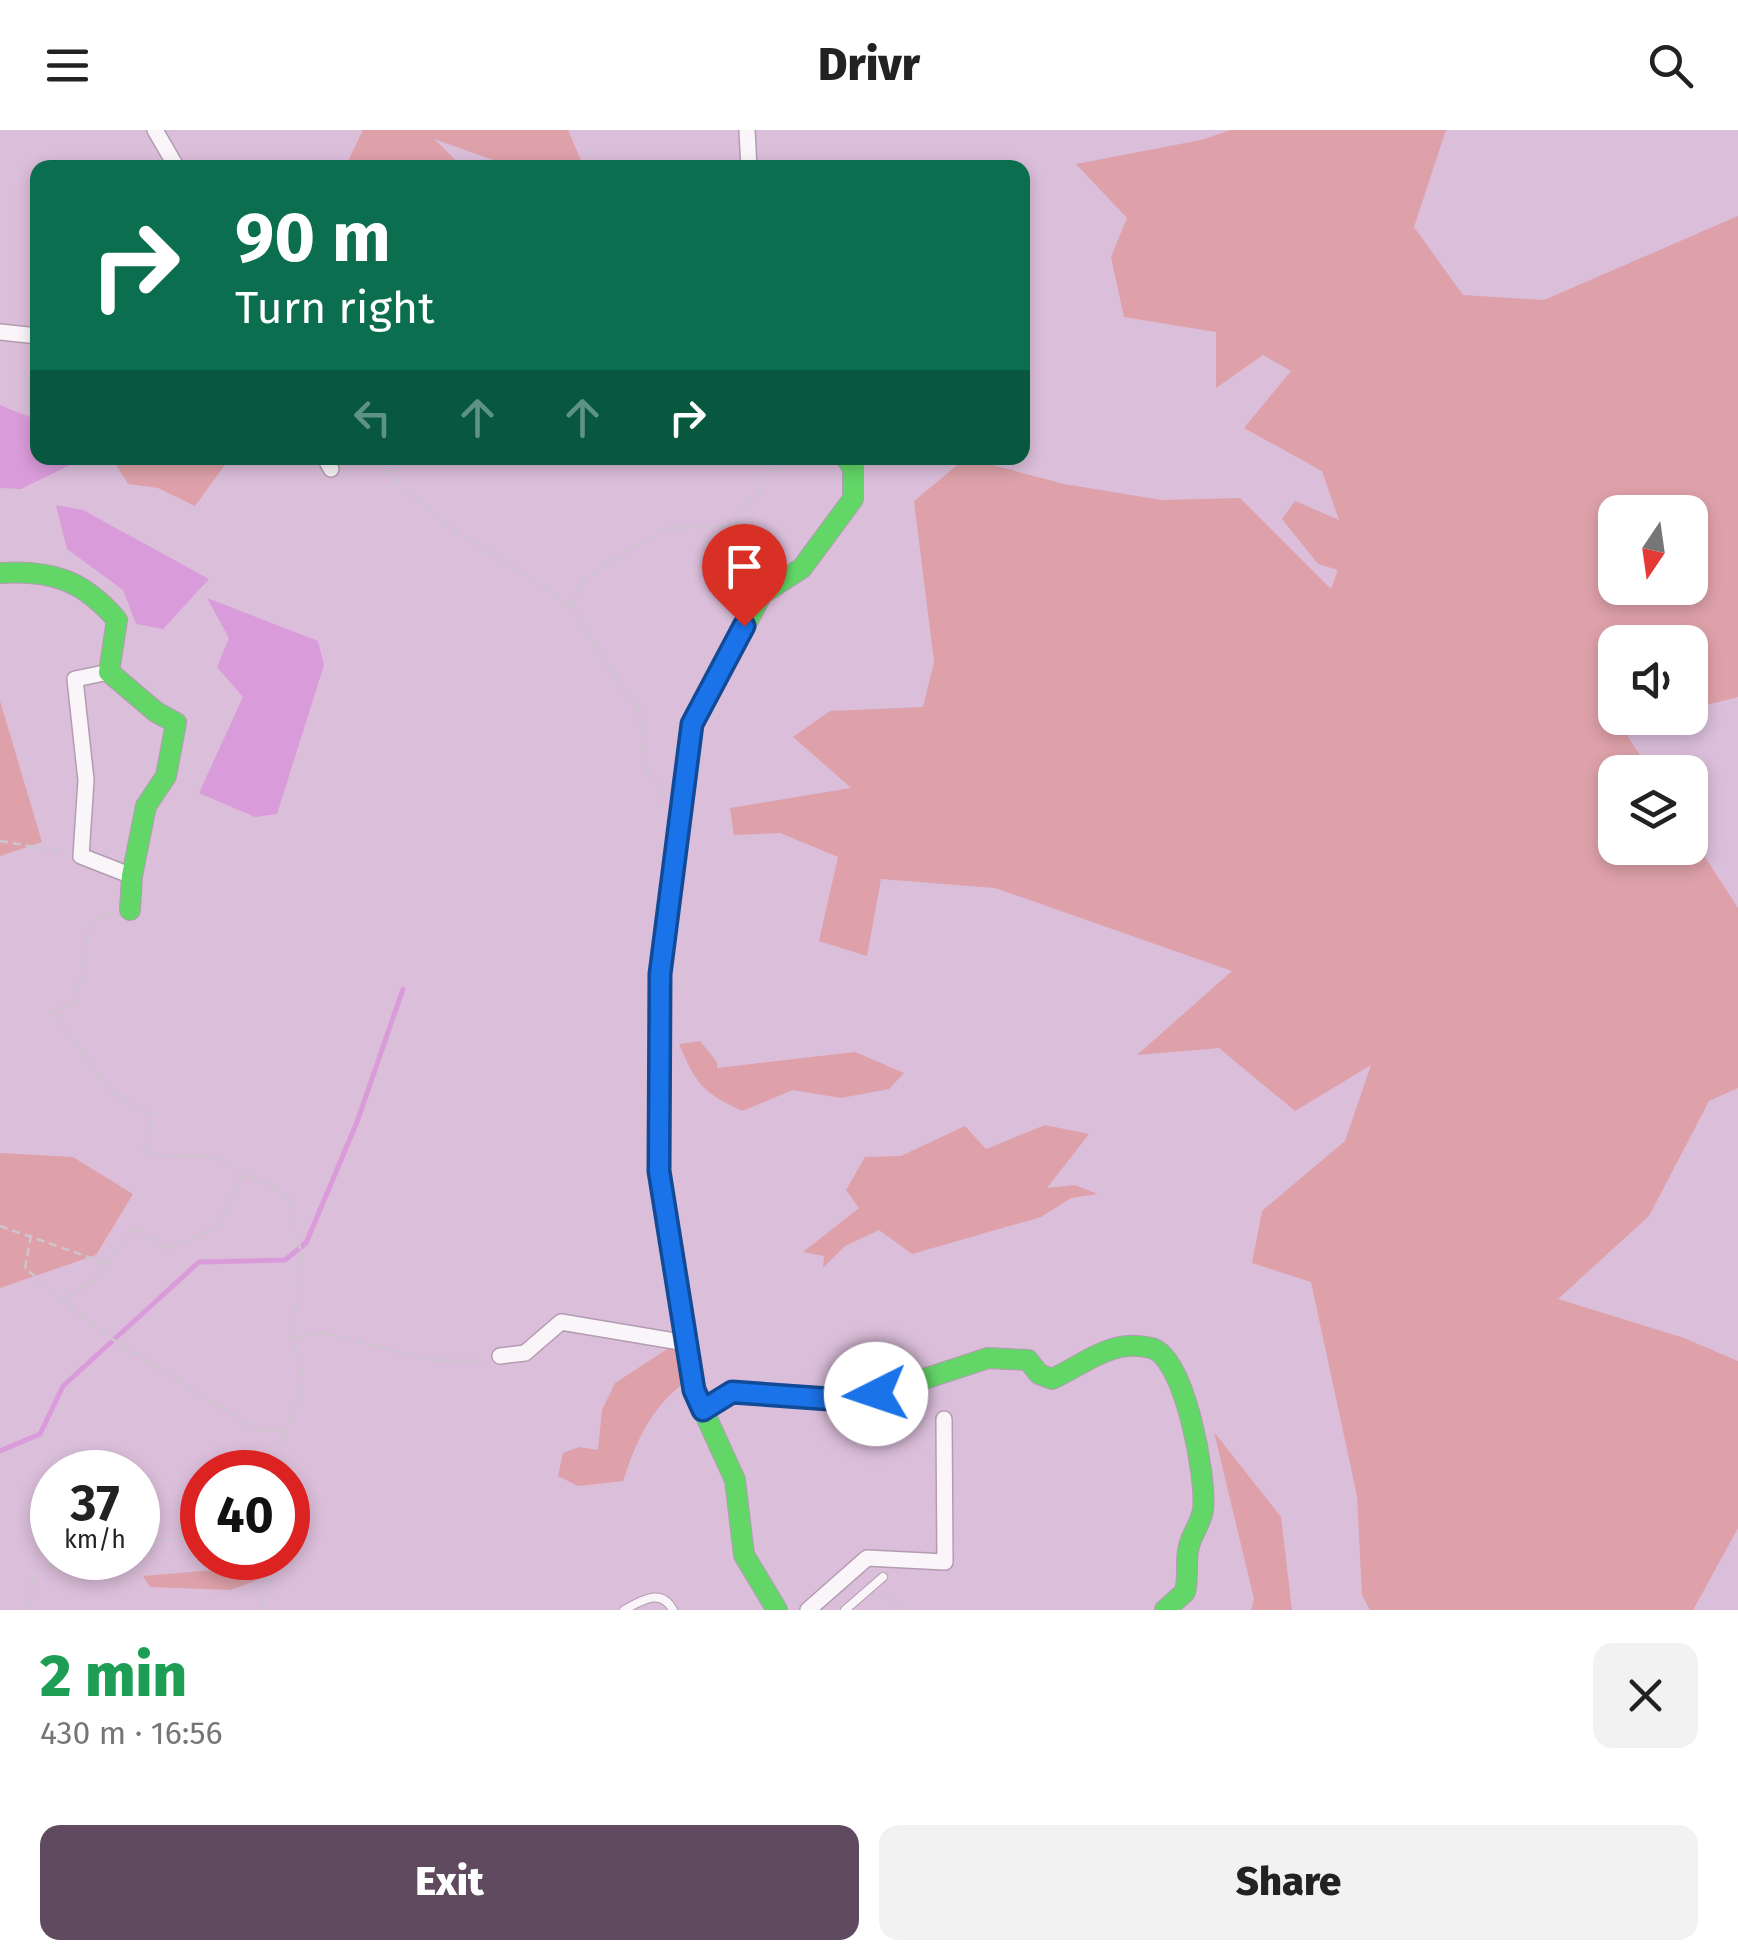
<!DOCTYPE html>
<html lang="en">
<head>
<meta charset="utf-8">
<style>
	:root { --surface:#fff; --page:#f2f2f2; --text:#222; --muted:#767676; --accent:#604a60 }
	body { margin:0; font-family:"Fira Sans",sans-serif; background:var(--page); color:var(--text); height:100vh; display:flex; flex-direction:column; font-size:38px; white-space:nowrap }
	* { box-sizing:border-box; margin:0 }
	p { font-size:32px; color:var(--muted) }
	.icon { flex:none; width:55px; height:55px; fill:none; stroke:currentColor; stroke-width:2; stroke-linecap:round; stroke-linejoin:round }
	.map { position:relative; height:1480px; overflow:hidden }
	.side { display:flex; flex-direction:column; background:var(--surface); flex:1 }
	.side>* { flex:none }
	.banner { position:absolute; left:30px; top:30px; width:1000px; height:305px; border-radius:20px; box-shadow:0 5px 15px #0003; background:#0b6e4f; color:#fff; overflow:hidden }
	.needle { width:65px; rotate:193deg }
	.fabs { position:absolute; left:1598px; top:365px; display:grid; gap:20px }
	.fabs a { display:grid; place-items:center; width:110px; height:110px; border-radius:20px; background:var(--surface); box-shadow:0 5px 15px #0003; font-size:50px }
	.speed { position:absolute; left:30px; top:1320px; display:flex; gap:20px; font-size:50px; font-weight:700; text-align:center }
	.speed>* { display:grid; place-content:center; width:130px; height:130px; border-radius:50%; background:var(--surface); box-shadow:0 5px 15px #0003; line-height:1 }
	.speed small { font-size:25px; font-weight:400 }
	.speed .limit { border:15px solid #d22; background:#fff; color:#111 }
	.pin { position:absolute; display:grid; place-items:center; width:85px; height:85px; color:#fff; margin:-102px -42px; border-radius:50% 50% 50% 0; rotate:-45deg; box-shadow:0 0 10px #0007 }
	.pin .icon { rotate:45deg }
	.me { position:absolute; width:110px; margin:-55px; rotate:266deg; stroke-linejoin:round; filter:drop-shadow(0 0 8px #0008) }
	.turn { display:flex; align-items:center; gap:35px; height:210px; padding:0 40px; font-size:45px }
	.turn .icon { width:130px; height:130px; stroke-width:2.5 }
	.turn b { display:block; font-size:70px; line-height:85px }
	.lanes { display:flex; align-items:center; height:95px; padding:0 40px; background:#0003; justify-content:center; gap:50px; direction:ltr }
	.lanes .off { opacity:.35 }
	.round { display:grid; place-items:center; flex:none; width:105px; height:105px; border-radius:20px; background:var(--page) }
	.summary { display:flex; align-items:center; justify-content:space-between; height:170px; padding:0 40px }
	h1 { font-size:60px; font-weight:800; line-height:75px; color:#1e9e55 }
	.action { display:flex; gap:20px; margin-top:auto; padding:20px 40px }
	.action a { flex:1; height:115px; border-radius:20px; background:var(--accent); color:#fff; font-size:40px; font-weight:800; line-height:115px; text-align:center }
	.action a+a { background:var(--page); color:var(--text) }
	header { display:flex; justify-content:space-between; align-items:center; height:130px; padding:0 40px; background:var(--surface); font-size:45px; font-weight:800 }
	.map>svg:first-child { display:block }
	.green { fill:#dea1a9; fill-rule:evenodd }
	.water { fill:#da9bda }
	.lines { fill:none; stroke-linecap:round; stroke-linejoin:round }
	.stream { stroke:#da9bda; stroke-width:5 }
	.lane-casing { stroke:#b39cb2; stroke-width:10 }
	.street-casing { stroke:#b39cb2; stroke-width:18 }
	.fast-casing { stroke:#b39cb2; stroke-width:22 }
	.path { stroke:#cec6ce; stroke-width:2.5; stroke-dasharray:8 5; stroke-linecap:butt }
	.lane { stroke:#faf5f9; stroke-width:8 }
	.street { stroke:#faf5f9; stroke-width:15 }
	.fast { stroke:#63d668; stroke-width:20 }
	.route-casing { stroke:#114b97; stroke-width:25 }
	.route { stroke:#1a73e8; stroke-width:18 }
</style>
</head>
<body>
<header><svg class="icon" aria-label="menu" viewBox="0 0 24 24"><path d="M4 6h16M4 12h16M4 18h16"/></svg>Drivr<svg class="icon" aria-label="search" viewBox="0 0 24 24"><circle cx="10" cy="10" r="6"/><path d="M15 15l6 6"/></svg></header>
<div class="map">
<svg width="1738" height="1480" viewBox="0 0 1738 1480">
	<rect width="100%" height="100%" fill="#dbbeda"/>
	<g class="green">
		<path d="M363,0h205l16,37h-71l-79,-28 29,28h-118z"/>
		<path d="M1231,0h215l-32,97 49,68 81,5 194,-84v481l-48,12v-67h-75v76h40l-34,8 30,46h-36v76h75v-14l48,74v180l-29,13 -60,115 -91,83 126,39 54,23v167l-45,82h-323l-8,-15 -5,-99 -46,-214 -59,-19 10,-52 83,-70 26,-76 -76,46 -76,-63 -82,7 95,-84 -237,-83 -114,-9 -14,77 -48,-15 19,-84 -58,-24 -46,2 -4,-27 121,-20 -58,-51 37,-26 93,-4 11,-45 -20,-161 52,-43 98,26 97,16 79,-2 91,91 7,-19 -20,-6 -36,-45 13,-18 44,19 -17,-49 -78,-43 47,-57 -28,-16 -47,33v-56l-92,-15 -13,-60 16,-39 -51,-54 125,-24zM1615,382h75v76h-75z"/>
		<path d="M112,328h118l-35,48 -37,-18 -30,-4z"/>
		<path d="M0,571l42,141 -42,14z"/>
		<path d="M700,911l17,21v6l138,-16 49,21 -15,16 -48,9 -48,-8 -51,21c-40,-19 -46,-27 -63,-67z"/>
		<path d="M1045,995l44,9 -42,54 28,-3 23,9 -27,4 -30,19 -129,37 -33,-24 -34,16 -22,22 1,-12 -21,-4 56,-44 -13,-18 19,-33 36,-1 64,-30 21,23z"/>
		<path d="M0,1023l73,4 60,37 -37,61 -96,33z"/>
		<path d="M699,1216l1,25c-45,30 -60,59 -77,110l-45,5 -20,-10 5,-23 16,-6 19,3 4,-40 13,-27 54,-35z"/>
		<path d="M1214,1302l67,85 11,93h-41l3,-11z"/>
		<path d="M265,1436l-2,12 -33,12 -80,-3 -7,-11z"/>
	</g>
	<g class="water">
		<path d="M0,275l37,15 1,38h36l-2,6 -51,25 -21,-1z"/>
		<path d="M56,375l27,5 126,69 -46,50 -27,-5 -13,-34 -56,-41z"/>
		<path d="M207,468l111,43 6,24 -47,149 -22,3 -56,-24 44,-96 -26,-30 12,-29z"/>
	</g>
	<g class="lines">
		<path class="stream" d="M0,1321l40,-17 23,-48 136,-124 86,-2 21,-17 51,-121 46,-133"/>
		<g class="lane-casing">
			<g id="lane">
				<path d="M624,1480c17,-9 37,-23 49,0"/>
				<path d="M845,1480l38,-33"/>
			</g>
		</g>
		<g class="street-casing">
			<g id="street">
				<path d="M155,0l22,38"/>
				<path d="M747,0l2,38"/>
				<path d="M0,202l38,4"/>
				<path d="M325,328l6,11"/>
				<path d="M109,542l-34,7 11,101 -5,76 51,20"/>
				<path d="M500,1226l25,-3 36,-31 125,21"/>
				<path d="M808,1480l59,-52 78,4 -1,-143"/>
			</g>
		</g>
		<g class="fast-casing">
			<g id="fast">
				<path d="M0,443c52,-3 83,7 117,47l-8,52 47,40 20,11 -10,53 -20,30 -14,70 -2,34"/>
				<path d="M703,1280l29,-18 125,9 131,-43 40,2 11,14 13,5c33,-15 59,-41 99,-31 34,8 56,131 52,162 -2,13 -11,24 -14,36 -4,15 0,31 -4,46l-20,18"/>
				<path d="M777,1480l-33,-55 -9,-75 -41,-90 -35,-219 2,-198 31,-249 70,-130 40,-26 51,-69v-31l-7,-10"/>
			</g>
		</g>
		<g class="path">
			<path d="M379,328l8,15 65,55 121,79 39,67 27,33 7,62 15,20 2,19"/>
			<path d="M573,477l7,-24 84,-55 69,-1 48,-69"/>
			<path d="M0,711l65,11"/>
			<path d="M114,783l-13,2 -13,15 -12,73 -25,9 60,80 42,23 -10,35 14,6h53l78,40 14,61 -11,81 10,26 2,25 -17,41 -4,42"/>
			<path d="M0,1096l105,37"/>
			<path d="M31,1105l-6,33 81,67 151,95h27"/>
			<path d="M66,1168l28,-18 41,-54 30,24 52,-23 25,-50"/>
			<path d="M292,1208l29,-6 110,28 54,1"/>
			<path d="M138,1411l64,-3"/>
			<path d="M883,1465l18,15"/>
			<path d="M30,1480l3,-34 33,-18"/>
			<path d="M262,1480l12,-52"/>
		</g>
		<use href="#lane" class="lane"/>
		<use href="#street" class="street"/>
		<use href="#fast" class="fast"/>
	</g>
	<g class="lines">
		<g class="route-casing">
			<path id="route" d="M744,496l-52,98 -32,250 -1,197 35,219 9,20 29,-18 125,9 19,-7"/>
		</g>
		<use href="#route" class="route"/>
	</g>
</svg>
<div class="fabs">
<a><svg class="needle" viewBox="-14 -14 28 28"><path d="M0-13l5 13h-10z" fill="#e53935"/><path d="M0 13l5-13h-10z" fill="#767676"/></svg></a>
<a><svg class="icon" aria-label="sound" viewBox="0 0 24 24"><path d="M4 9h4l5-4v14l-5-4H4zM17 9q2 3 0 6"/></svg></a>
<a><svg class="icon" aria-label="layers" viewBox="0 0 24 24"><path d="M12 4l9 5-9 5-9-5zM3 14l9 5 9-5"/></svg></a>
</div>
<div class="speed"><div>37<small>km/h</small></div><div class="limit">40</div></div>
<div class="pin" style="left:744px;top:496px;background:#d93025"><svg class="icon" aria-label="arrive" viewBox="0 0 24 24"><path d="M6 21V4h12l-3 4 3 4H6"/></svg></div>
<svg class="me" style="left:876px;top:1264px" viewBox="-20 -20 40 40"><circle r="19" fill="#fff"/><path d="M0-13L10 11 0 6-10 11z" fill="#1a73e8"/></svg>
<div class="banner">
<div class="turn"><svg class="icon" aria-label="right" viewBox="0 0 24 24"><path d="M7 20v-9h11M14 6l5 5-5 5"/></svg><div><b>90 m</b>Turn right</div></div>
<div class="lanes"><svg class="icon off" aria-label="left" viewBox="0 0 24 24"><path d="M17 20v-9H6M10 6l-5 5 5 5"/></svg><svg class="icon off" aria-label="ahead" viewBox="0 0 24 24"><path d="M12 20V5M6 11l6-6 6 6"/></svg><svg class="icon off" aria-label="ahead" viewBox="0 0 24 24"><path d="M12 20V5M6 11l6-6 6 6"/></svg><svg class="icon" aria-label="right" viewBox="0 0 24 24"><path d="M7 20v-9h11M14 6l5 5-5 5"/></svg></div>
</div>
</div>
<section class="side">
<div class="summary"><div><h1>2 min</h1><p>430 m · 16:56</p></div><a class="round"><svg class="icon" aria-label="close" viewBox="0 0 24 24"><path d="M6 6l12 12M18 6L6 18"/></svg></a></div>
<div class="action"><a>Exit</a><a>Share</a></div>
</section>
</body>
</html>
